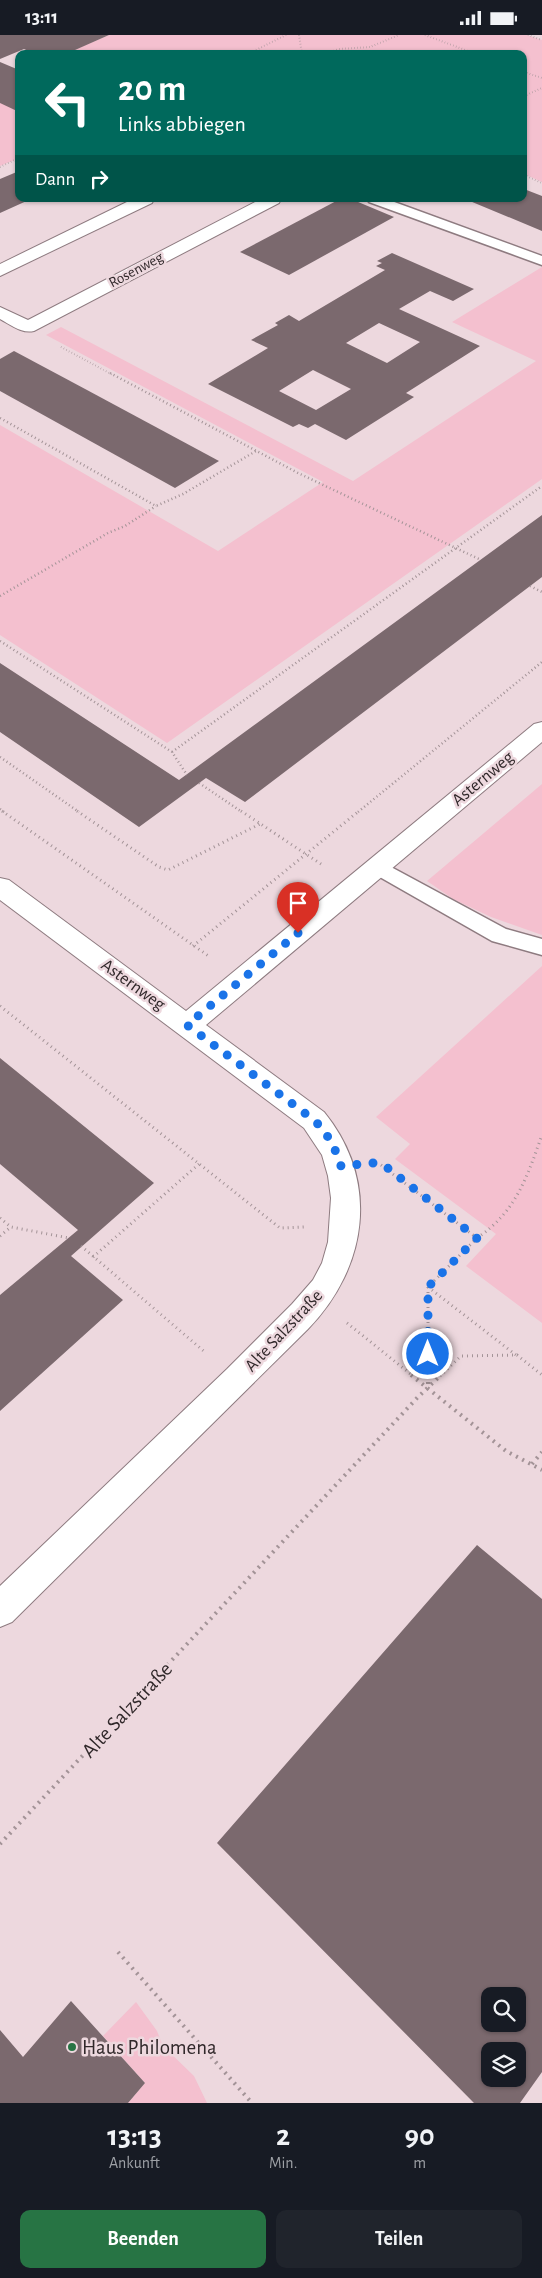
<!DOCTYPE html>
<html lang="de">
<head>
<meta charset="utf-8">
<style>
	:root { --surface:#171b24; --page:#20242c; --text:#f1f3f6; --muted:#9ea1a6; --accent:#277444 }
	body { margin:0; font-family:"Alegreya Sans",sans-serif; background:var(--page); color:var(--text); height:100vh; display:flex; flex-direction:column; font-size:19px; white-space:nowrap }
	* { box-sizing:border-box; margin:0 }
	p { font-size:16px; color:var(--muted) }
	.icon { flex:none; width:28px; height:28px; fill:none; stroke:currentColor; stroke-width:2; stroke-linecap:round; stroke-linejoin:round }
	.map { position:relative; height:2068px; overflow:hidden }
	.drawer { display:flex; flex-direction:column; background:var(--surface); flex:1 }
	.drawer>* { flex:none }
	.banner { position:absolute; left:15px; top:15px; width:512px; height:152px; border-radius:10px; box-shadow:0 1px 4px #0004; background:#00695c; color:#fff; overflow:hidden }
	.fabs { position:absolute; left:481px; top:1952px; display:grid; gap:10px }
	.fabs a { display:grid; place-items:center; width:45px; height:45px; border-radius:10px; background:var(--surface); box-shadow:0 1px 4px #0004; font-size:25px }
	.pin { position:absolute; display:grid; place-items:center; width:42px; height:42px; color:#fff; margin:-51px -21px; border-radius:50% 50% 50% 0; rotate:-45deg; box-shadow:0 0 5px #0007 }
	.pin .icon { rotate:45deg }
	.me { position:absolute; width:55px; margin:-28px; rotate:0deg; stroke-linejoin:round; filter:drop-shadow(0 0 4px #0008) }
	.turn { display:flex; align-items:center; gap:18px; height:105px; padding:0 20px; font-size:22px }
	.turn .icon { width:65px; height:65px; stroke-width:2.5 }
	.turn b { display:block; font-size:35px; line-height:42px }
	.then { display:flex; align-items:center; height:48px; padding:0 20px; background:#0003; gap:10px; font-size:19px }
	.eta { display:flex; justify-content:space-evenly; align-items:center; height:85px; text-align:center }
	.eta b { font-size:30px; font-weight:700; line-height:35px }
	.button { display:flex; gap:10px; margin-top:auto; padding:10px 20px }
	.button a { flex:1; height:58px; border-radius:10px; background:var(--accent); color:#fff; font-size:20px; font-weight:700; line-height:58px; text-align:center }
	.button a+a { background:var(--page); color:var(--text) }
	.status { display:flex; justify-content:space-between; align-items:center; height:35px; padding:0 25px; background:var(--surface); direction:ltr }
	.status svg { height:14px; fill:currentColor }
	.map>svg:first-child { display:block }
	.green { fill:#f4c0cf }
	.building { fill:#7b696e; fill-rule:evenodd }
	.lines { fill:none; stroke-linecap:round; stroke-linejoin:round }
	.service-casing { stroke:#8e7b80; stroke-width:3 }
	.minor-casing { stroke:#8e7b80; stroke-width:2 }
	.path-far3 { stroke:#a39397; stroke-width:2; stroke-dasharray:0.5 2.5; stroke-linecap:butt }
	.path-far2 { stroke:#a39397; stroke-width:2.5; stroke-dasharray:1 3; stroke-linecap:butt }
	.path-far1 { stroke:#a39397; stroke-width:3; stroke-dasharray:1 4; stroke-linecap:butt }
	.path { stroke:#a39397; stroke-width:4; stroke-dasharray:2 5; stroke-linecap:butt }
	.service { fill:#fff; fill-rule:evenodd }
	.minor { fill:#fff; fill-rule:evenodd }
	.route { stroke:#1a73e8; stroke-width:9; stroke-dasharray:0 16.2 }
	.poi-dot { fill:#277444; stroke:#edd8de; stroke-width:2 }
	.labels { text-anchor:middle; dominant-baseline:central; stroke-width:5; stroke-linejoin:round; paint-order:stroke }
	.far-street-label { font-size:15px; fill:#30282a; stroke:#edd8de }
	.street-label { font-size:18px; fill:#30282a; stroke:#edd8de }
	.near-street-label { font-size:21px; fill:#30282a; stroke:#edd8de }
	.near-poi-label { font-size:21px; fill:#30282a; stroke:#edd8de; text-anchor:start }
</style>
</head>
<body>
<div class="status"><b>13:11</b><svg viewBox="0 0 49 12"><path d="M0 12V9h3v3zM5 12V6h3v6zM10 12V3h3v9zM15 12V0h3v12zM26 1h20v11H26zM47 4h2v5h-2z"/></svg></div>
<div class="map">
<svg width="542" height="2068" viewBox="0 0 542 2068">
	<rect width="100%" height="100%" fill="#edd8de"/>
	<g class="green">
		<path d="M109,0h418l15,5v142l-18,-8v-120h-459z"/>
		<path d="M19,39v84l-19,8v-84z"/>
		<path d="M542,232v212l-375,264 -167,-108v-210l218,126 105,-69 -277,-147 15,-8 292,154 183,-120 -84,-39z"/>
		<path d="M542,749v151l-51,-18 -38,-18 -26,-18z"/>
		<path d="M542,931v357l-76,-57 30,-32 -101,-75 15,-15 -34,-27z"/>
		<path d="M136,1967l21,29 6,15 31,30 13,27h-79l17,-20 -42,-47z"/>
	</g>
	<g class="building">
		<path d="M0,0h109l-43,19h-31l-11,-5 -24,10z"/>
		<path d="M0,27l19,8 -2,41 -17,-8z"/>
		<path d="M19,136v28h12l-31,14v-34z"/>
		<path d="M524,154l18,7v35l-77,-32h59z"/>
		<path d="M340,164h11l43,18 -105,58 -49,-23z"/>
		<path d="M392,218l82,36 -21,12 -23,-10 -31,18 81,37 -74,47 8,4 -68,43 -31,-16 -7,4 -9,-4 -6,3 -85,-43 60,-36 -17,-8 27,-15 -3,-2 14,-8 10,6 86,-51 -9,-4 6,-3 -5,-2zM379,288l41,19 -33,21 -41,-20zM313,335l38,19 -35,21 -37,-19z"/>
		<path d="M14,316l73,39 132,71 -44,27 -175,-97v-32z"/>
		<path d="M542,480v62l-297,225 -39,-24 -67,49 -139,-95v-69l179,117z"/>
		<path d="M0,1023l154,125 -83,73 52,44 -123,111v-116l78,-65 -78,-66z"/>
		<path d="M477,1510l65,54v473l-22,31h-46l-257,-260zM490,1961h28v28h-28zM490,2016h28v28h-28z"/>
		<path d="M71,1966l74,82 -17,20h-128v-73l23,27z"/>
	</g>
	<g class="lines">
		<g class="service-casing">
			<g id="service">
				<path d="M367,164h19l156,57v9l-173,-63z"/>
				<path d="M378,825l128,69 36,10v16l-50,-14 -121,-69 -3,-5 3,-5z"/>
			</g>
		</g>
		<g class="minor-casing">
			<g id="minor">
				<path d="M133,164h21l-2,4 -152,73v-12z"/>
				<path d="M261,164h20l-2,4 -245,128c-12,3 -23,-6 -34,-12v-12l28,13z"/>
				<path d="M542,687v20l-336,283 118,87c56,69 44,155 -16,217l-296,293 -12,5v-41l227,-217 65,-65 21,-24 9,-17 6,-21 3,-44 -3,-22 -6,-21 -18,-27 -304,-228v-22l9,2 177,131 348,-287z"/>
			</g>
		</g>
		<g class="path-far3">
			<path d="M299,0l3,19"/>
			<path d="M425,0l51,19"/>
			<path d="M528,0l14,5"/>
			<path d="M248,19l38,-19"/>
			<path d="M325,19l14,-5 31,-2 29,-12"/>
			<path d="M524,37l18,6"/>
			<path d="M524,61l18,-8"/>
			<path d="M0,132l19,-9"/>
			<path d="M524,140l18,8"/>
			<path d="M61,312l52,28"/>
		</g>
		<g class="path-far2">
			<path d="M110,338l188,100 183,87"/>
			<path d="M0,383l156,88 27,-12 73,-43"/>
			<path d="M530,551l12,6"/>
			<path d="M0,561l108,-63 17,-7 31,-20"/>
			<path d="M0,606l172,111 15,23"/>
			<path d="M172,717l370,-266"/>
			<path d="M0,722l79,55"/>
			<path d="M199,748l43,29"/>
			<path d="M0,774l4,3"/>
			<path d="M358,777l184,-150"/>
		</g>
		<g class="path-far1">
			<path d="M2,776l208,146"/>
			<path d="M77,776l82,56 9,3 92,-46"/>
			<path d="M241,776l80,53"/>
			<path d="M193,911l166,-135"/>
			<path d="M0,971l280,222 24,-1"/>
			<path d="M381,1130l96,73 -49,49v89"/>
			<path d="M0,1183l11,9 58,11"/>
			<path d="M0,1201l11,-9"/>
			<path d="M477,1203c39,-26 50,-61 65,-103"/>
			<path d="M81,1211l125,107"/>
			<path d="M93,1222l106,-93"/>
			<path d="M428,1252l88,68"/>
			<path d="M347,1288l66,53"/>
			<path d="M440,1341l21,-20 56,-1 25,20"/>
		</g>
		<g class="path">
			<path d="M411,1340l95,76 36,19"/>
			<path d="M428,1340v11"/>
			<path d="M532,1429l10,-12"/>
			<path d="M0,1809l418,-447 23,-22"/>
			<path d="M118,1917l134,151"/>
		</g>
		<use href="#service" class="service"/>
		<use href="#minor" class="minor"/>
	</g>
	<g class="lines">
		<path class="route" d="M298,898l-111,92 127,95c14,14 21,27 27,46l32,-3 12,3 92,72 -49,49v67"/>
	</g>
	<circle class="poi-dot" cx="72" cy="2012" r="5"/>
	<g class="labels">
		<g class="far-street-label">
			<text transform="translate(136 235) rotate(-28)">Rosenweg</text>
		</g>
		<g class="street-label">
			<text transform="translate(483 744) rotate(-40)">Asternweg</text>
			<text transform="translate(133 950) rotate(36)">Asternweg</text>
			<text transform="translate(284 1296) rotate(-47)">Alte Salzstraße</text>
		</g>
		<g class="near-street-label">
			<text transform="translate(127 1675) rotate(-47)">Alte Salzstraße</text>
		</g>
		<g class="near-poi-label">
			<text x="82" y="2012">Haus Philomena</text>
		</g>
	</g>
</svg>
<div class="fabs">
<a><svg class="icon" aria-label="search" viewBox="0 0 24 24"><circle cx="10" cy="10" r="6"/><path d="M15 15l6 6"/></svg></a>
<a><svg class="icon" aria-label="layers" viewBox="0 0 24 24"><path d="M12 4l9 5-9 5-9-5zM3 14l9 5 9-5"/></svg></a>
</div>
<div class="pin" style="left:298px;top:898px;background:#d93025"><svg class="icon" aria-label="arrive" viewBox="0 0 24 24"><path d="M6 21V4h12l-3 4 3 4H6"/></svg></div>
<svg class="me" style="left:428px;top:1319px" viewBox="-20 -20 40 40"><circle r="17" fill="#1a73e8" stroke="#fff" stroke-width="3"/><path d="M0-11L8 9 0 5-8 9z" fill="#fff"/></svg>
<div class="banner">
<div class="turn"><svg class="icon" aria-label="left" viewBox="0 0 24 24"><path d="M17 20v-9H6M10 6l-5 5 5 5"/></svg><div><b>20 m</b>Links abbiegen</div></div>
<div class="then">Dann<svg class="icon" aria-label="right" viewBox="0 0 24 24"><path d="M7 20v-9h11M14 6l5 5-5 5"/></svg></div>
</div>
</div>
<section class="drawer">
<div class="eta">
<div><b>13:13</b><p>Ankunft</p></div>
<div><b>2</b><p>Min.</p></div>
<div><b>90</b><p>m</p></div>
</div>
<div class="button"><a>Beenden</a><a>Teilen</a></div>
</section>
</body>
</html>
